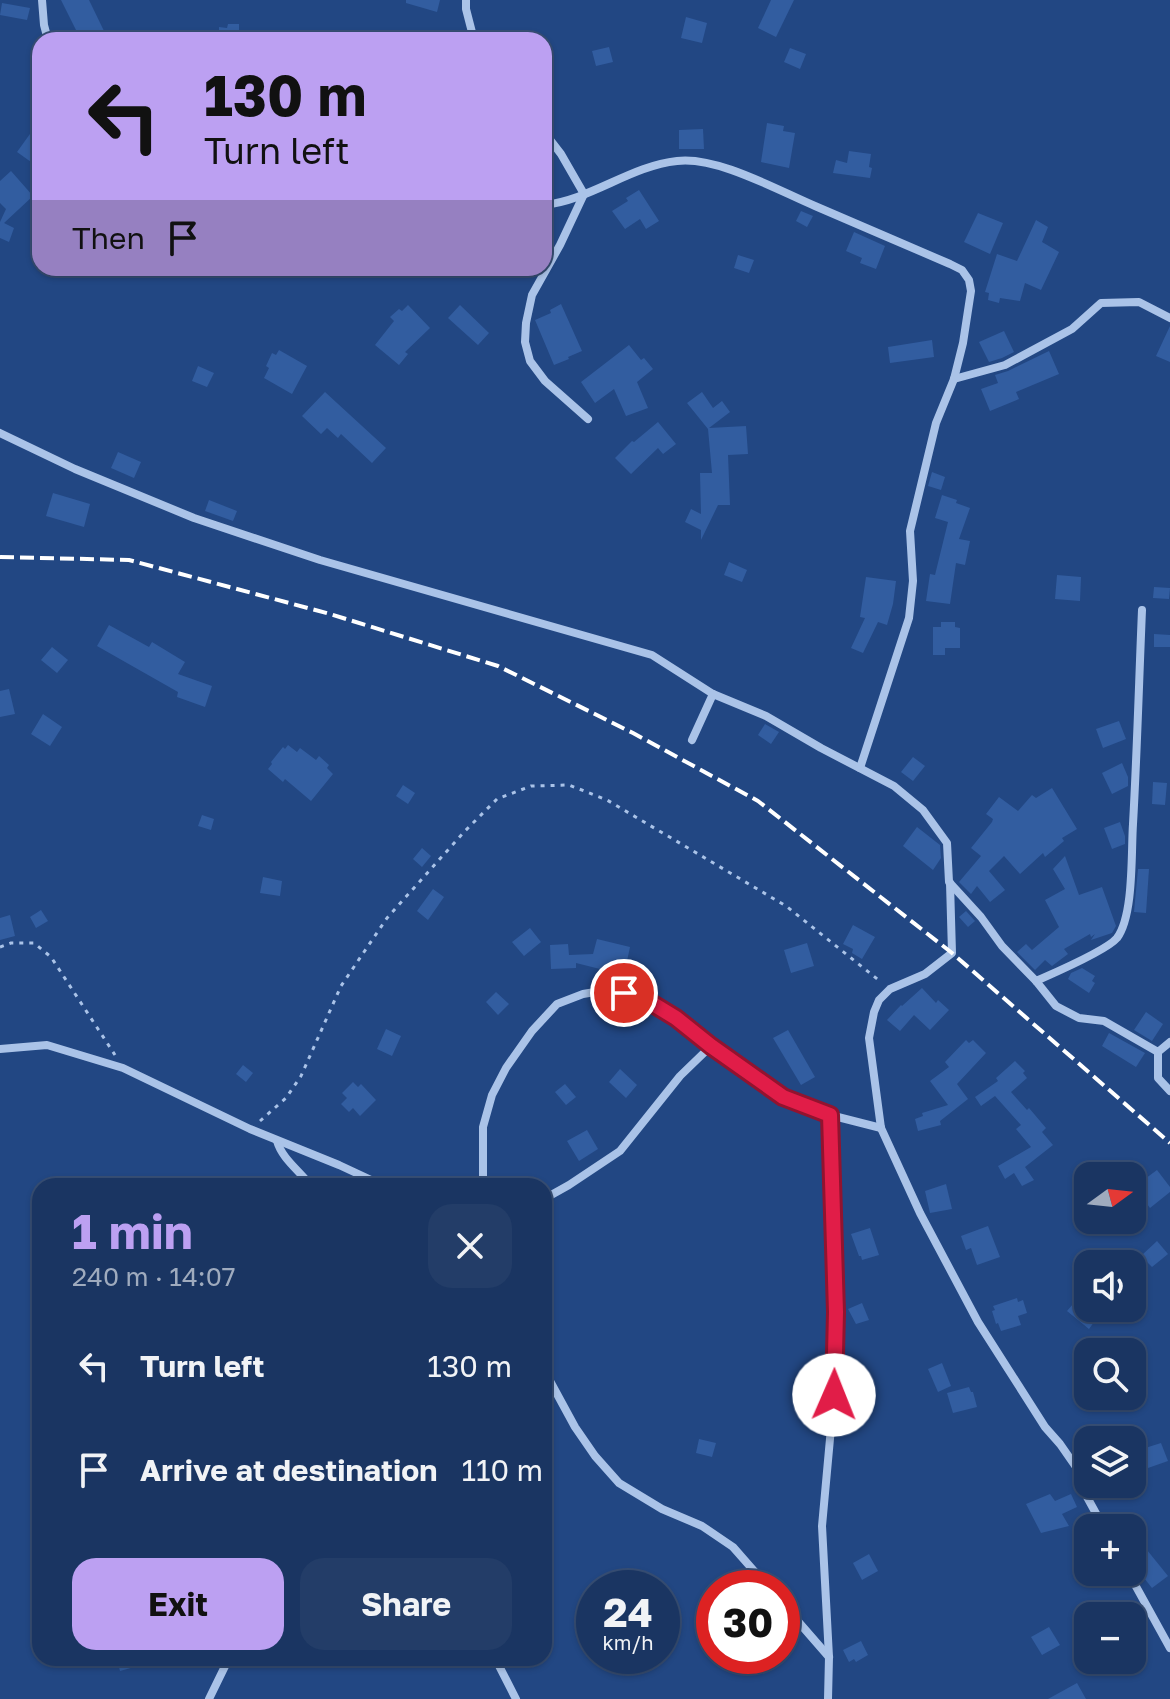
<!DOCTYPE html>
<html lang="en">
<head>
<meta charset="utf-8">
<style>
	:root { --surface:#1a3562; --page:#233d68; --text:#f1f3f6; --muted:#9fabbe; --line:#385077; --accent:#bca0f2 }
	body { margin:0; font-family:"Golos Text",sans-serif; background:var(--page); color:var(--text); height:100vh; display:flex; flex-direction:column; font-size:30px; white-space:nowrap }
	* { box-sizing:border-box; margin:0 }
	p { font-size:26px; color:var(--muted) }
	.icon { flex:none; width:44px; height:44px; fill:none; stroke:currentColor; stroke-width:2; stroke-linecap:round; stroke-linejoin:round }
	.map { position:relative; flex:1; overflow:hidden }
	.sheet { position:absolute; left:32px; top:1178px; width:520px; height:488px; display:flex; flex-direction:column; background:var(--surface); border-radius:24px; box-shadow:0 2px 6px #0004,0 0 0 2px var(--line) }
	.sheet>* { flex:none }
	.guide { position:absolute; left:32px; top:32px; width:520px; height:244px; border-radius:24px; box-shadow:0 2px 6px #0004,0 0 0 2px var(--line); background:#bca0f2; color:#111; overflow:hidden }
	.needle { width:52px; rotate:75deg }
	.fabs { position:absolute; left:1074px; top:1162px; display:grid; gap:16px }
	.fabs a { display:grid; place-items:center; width:72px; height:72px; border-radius:16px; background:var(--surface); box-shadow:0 2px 6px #0004,0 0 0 2px var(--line); font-size:40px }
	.speed { position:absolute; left:576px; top:1570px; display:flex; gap:16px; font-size:40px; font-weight:700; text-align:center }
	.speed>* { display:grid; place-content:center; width:104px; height:104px; border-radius:50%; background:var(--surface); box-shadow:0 2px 6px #0004,0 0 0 2px var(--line); line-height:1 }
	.speed small { font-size:20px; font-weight:400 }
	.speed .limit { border:12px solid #d22; background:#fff; color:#111 }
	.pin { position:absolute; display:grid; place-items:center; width:68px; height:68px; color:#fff; margin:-34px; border:4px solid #fff; border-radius:50%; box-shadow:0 2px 8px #0007 }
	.me { position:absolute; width:88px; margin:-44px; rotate:1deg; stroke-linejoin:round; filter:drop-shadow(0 0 6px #0008) }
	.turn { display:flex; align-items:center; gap:28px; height:168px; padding:0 40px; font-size:36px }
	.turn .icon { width:104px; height:104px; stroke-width:2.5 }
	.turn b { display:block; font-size:56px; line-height:68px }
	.then { display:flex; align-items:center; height:76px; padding:0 40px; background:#0003; gap:16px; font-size:30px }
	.round { display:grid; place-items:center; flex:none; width:84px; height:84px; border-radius:24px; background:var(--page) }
	.overview { display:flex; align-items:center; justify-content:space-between; height:136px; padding:0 40px }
	h1 { font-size:48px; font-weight:700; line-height:60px; color:var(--accent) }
	.cta { display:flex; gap:16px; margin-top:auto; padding:16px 40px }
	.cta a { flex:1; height:92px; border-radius:24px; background:var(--accent); color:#111; font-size:32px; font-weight:700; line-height:92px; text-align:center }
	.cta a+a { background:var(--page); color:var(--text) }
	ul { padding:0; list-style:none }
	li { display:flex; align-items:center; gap:24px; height:104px; padding:0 40px }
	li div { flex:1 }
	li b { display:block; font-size:30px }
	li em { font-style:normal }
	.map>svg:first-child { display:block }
	.building { fill:#325da0 }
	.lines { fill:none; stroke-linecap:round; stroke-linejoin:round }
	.path { stroke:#aac3e8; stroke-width:3; stroke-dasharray:4 6; stroke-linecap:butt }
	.street { stroke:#aac3e8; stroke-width:8 }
	.rail { stroke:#fff; stroke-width:4; stroke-dasharray:14 6; stroke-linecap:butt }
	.route-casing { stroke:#92132f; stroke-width:20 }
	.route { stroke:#e11d48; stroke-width:14 }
</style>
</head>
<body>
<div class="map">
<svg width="1170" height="1699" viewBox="0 0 1170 1699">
	<rect width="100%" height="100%" fill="#224783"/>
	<g class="building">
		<path d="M61,0h28l15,31 -23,9z"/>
		<path d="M406,0h34l-3,12 -31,-9z"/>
		<path d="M771,0h23l-18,37 -18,-9z"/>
		<path d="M2,3l28,5 -3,12 -27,-5z"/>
		<path d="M686,17l21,6 -5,20 -21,-5z"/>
		<path d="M228,24h11v16h-20v-13l8,1z"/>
		<path d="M609,47l4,15 -17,4 -4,-15z"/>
		<path d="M790,48l16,6 -6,15 -16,-7z"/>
		<path d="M40,120v28l-9,14 -14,-10z"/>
		<path d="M767,123l17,3 -1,5 12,2 -6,35 -28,-6z"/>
		<path d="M703,129l1,20h-25v-19z"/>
		<path d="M849,151l22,3 -2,13 3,1 -2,10 -37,-5 3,-13 11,3z"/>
		<path d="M11,171l22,25 -29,27 10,5 -5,14 -9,-4v-16l6,-13 -6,-6v-22z"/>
		<path d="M639,190l20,31 -13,8 -6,-10 -15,10 -13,-18 16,-10 -2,-3z"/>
		<path d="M801,211l12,5 -6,11 -11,-6z"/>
		<path d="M978,213l25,10 -13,31 -26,-12z"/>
		<path d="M1036,220l12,7 -6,15 17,10 -18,38 -16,-7 -5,18 -20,-3 -1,5 -11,-3 1,-7 -4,-1 12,-38 20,7z"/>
		<path d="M854,232l31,14 -9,23 -16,-6 2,-5 -16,-7z"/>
		<path d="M738,255l16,5 -5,13 -15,-5z"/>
		<path d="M561,304l21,47 -14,6 1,2 -15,6 -19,-45 16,-7 -1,-3z"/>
		<path d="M408,305l22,23 -25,24 3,2 -9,11 -24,-20 19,-24 -4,-4 9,-8 3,2z"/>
		<path d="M460,305l29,28 -11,12 -30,-27z"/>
		<path d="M1170,326v36l-14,-6z"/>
		<path d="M1004,331l10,21 -12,6 -13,4 -10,-20z"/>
		<path d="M932,340l2,17 -44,6 -2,-16z"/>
		<path d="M629,345l12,15 3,-2 9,11 -16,13 11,26 -22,8 -12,-27 -19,14 -14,-21z"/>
		<path d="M279,350l28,16 -15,28 -28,-16 5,-10 -3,-2 6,-13 4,2z"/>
		<path d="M1049,351l10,23 -43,18 3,7 -29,12 -9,-22 17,-6 -3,-8 13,-4z"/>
		<path d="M198,366l16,7 -7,14 -15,-6z"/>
		<path d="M325,392l61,56 -14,15 -31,-29 -3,4 -11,-10 -6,6 -19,-18z"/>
		<path d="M702,392l11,16 9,-7 8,11 -21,16 37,-2 2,28 -20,1 2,50h-12l-17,35v-10l-16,-8 6,-13 10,5 -1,-41h12l-4,-44 -21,-26z"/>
		<path d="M658,422l18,22 -13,10 -5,-6 -27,26 -16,-16 17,-17 2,1z"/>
		<path d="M118,452l23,10 -7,16 -23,-10z"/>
		<path d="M932,472l13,5 -4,13 -13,-4z"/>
		<path d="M53,493l37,11 -6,23 -38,-11z"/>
		<path d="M942,495l15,5 -1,3 14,5 -11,31 11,2 -5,24 -9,-2 -6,41 -24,-3 4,-27 5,1 13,-53 -13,-4z"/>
		<path d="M209,500l28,11 -4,10 -28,-10z"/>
		<path d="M729,562l18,8 -5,12 -18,-7z"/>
		<path d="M1057,575l24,2 -1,24 -25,-2z"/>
		<path d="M866,577l30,4 -3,23 -6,21 -9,-3 -15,31 -12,-5 14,-30 -5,-1z"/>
		<path d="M1154,587l16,1 -1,11 -16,-1z"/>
		<path d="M941,622h14v5l5,1v20h-15v7h-12v-28h8z"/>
		<path d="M109,625l40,22 3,-5 33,20 -7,12 34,12 -7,21 -28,-10 1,-5 -81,-46z"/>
		<path d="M1154,634l16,1v12h-16z"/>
		<path d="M52,647l16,13 -11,13 -16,-13z"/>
		<path d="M9,689l6,25 -15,3v-26z"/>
		<path d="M43,714l19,13 -12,19 -19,-12z"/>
		<path d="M1119,721l7,18 -23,9 -7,-19z"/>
		<path d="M765,724l14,8 -8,12 -13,-9z"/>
		<path d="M288,745l9,7 3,-4 16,12 3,-4 10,9 -2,3 6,6 -22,27 -26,-22 -2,3 -15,-13 4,-5 -1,-2 12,-15 2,2z"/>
		<path d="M913,757l12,9 -12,15 -12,-9z"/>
		<path d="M1122,763l6,14v9l-16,8 -10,-21z"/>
		<path d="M1153,782l14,1 -2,22 -13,-1z"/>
		<path d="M403,785l12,8 -7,11 -12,-8z"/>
		<path d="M1052,788l25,41 -15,9 2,3 -19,16 -2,-4 -23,21 -16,-18 -15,15 16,19 -15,12 -13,-16 -6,8 -12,-12 22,-26 -10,-8 21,-26 1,-3 -7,-5 13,-17 19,14 14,-16 4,3z"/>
		<path d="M202,815l12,4 -3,11 -13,-4z"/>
		<path d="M1120,822l5,14v8l-13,5 -8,-21z"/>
		<path d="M917,827l23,18 1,13 -8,12 -30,-24z"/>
		<path d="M422,848l9,8 -9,11 -9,-8z"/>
		<path d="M1065,856l14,39 23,-8 14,39 -4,7 -21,7 4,-6 -4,3 -1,-3 -26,15 4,5 -16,12 -7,-6 -10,10 -18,-18 9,-8 6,6 27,-23 -14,-27 20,-11 -12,-20z"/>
		<path d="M1138,869h11l-3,44 -12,-1z"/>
		<path d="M263,877l19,4 -2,15 -20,-3z"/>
		<path d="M433,889l11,8 -16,23 -11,-9z"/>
		<path d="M41,910l7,11 -12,7 -6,-11z"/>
		<path d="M966,911l9,10 -7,6 -9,-10z"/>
		<path d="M10,915l5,21 -15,4v-22z"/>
		<path d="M853,925l22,12 -13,22 -10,-6 1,-4 -10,-5z"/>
		<path d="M530,928l11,14 -17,14 -12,-14z"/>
		<path d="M597,939l33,8 -6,28 -48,-12v5l-25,1 -1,-24 18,-1 1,11 24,-1z"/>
		<path d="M807,943l7,23 -23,7 -7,-23z"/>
		<path d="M1082,968l13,8 -3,5 3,2 -6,10 -21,-14 3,-6z"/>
		<path d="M922,988l14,15 2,-3 11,10 -19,20 -16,-15 -14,16 -13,-11 14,-15 1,1z"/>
		<path d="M496,992l13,12 -11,11 -12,-13z"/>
		<path d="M1146,1012l17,12 -11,17 -18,-11z"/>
		<path d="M386,1029l15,7 -9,20 -15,-7z"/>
		<path d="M788,1030l27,47 -14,8 -28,-47z"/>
		<path d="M1109,1033l36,20 -9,14 -34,-21z"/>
		<path d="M966,1040l3,3 4,-3 13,13 -29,31 11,15 -28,22 1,4 -23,6 -3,-12 8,-3 -1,-3 26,-8 -18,-24 19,-14 -4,-5z"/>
		<path d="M1015,1061l10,10 -2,2 4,5 -16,14 16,18 2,-2 17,20 -4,4 11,13 -28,22 9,13 -12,6 -8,-13 -9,6 -7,-13 33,-19 -15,-18 5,-4 -26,-29 -14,10 -6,-9 23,-16 -2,-3z"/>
		<path d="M243,1065l10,8 -7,9 -10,-8z"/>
		<path d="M620,1069l17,16 -11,13 -17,-16z"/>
		<path d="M353,1082l5,5 3,-3 15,16 -16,16 -7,-8 -4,4 -8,-8 6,-6 -5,-5z"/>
		<path d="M565,1084l11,13 -10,8 -11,-13z"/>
		<path d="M587,1130l11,19 -19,12 -12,-20z"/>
		<path d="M1157,1170l13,17v5l-20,16 -16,-21z"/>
		<path d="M946,1184l6,25 -22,4 -5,-22z"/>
		<path d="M988,1226l12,31 -23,8 -6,-17 -5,2 -5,-14z"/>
		<path d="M870,1228l9,27 -17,5 -1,-4h-2l-8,-22z"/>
		<path d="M1157,1241l11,13 -16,13 -11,-11z"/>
		<path d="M1079,1297l9,8v3h16l-15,21 -22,-18z"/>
		<path d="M1017,1298l1,4 5,-2 4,13 -9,3 3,9 -20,6 -3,-8 -2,1 -4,-13 3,-1 -2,-4z"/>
		<path d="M862,1303l7,17 -13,4 -8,-15z"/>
		<path d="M942,1363l9,23 -13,6 -10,-23z"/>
		<path d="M969,1387l2,5h2l4,15 -24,6 -6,-20z"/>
		<path d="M699,1439l17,4 -4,14 -16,-4z"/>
		<path d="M1161,1443l7,18 -20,7 -6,-19z"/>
		<path d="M1050,1494l5,7 16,-7 6,13 -15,7 7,12 -28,7 -15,-29z"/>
		<path d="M1147,1550l21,26 -16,12 -20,-25z"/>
		<path d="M869,1554l9,17 -16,9 -9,-17z"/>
		<path d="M1049,1627l11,18 -18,10 -11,-18z"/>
		<path d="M861,1641l7,14 -12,7 -2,-3 -5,3 -6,-12z"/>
		<path d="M123,1658h32l1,3 -36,10 -3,-11z"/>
		<path d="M1077,1683l9,16h-38z"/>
	</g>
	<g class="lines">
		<g class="path">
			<path d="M0,947l11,-4h23l17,14 64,98"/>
			<path d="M260,1121l26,-23 15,-22 40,-90 46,-68 77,-86 33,-33 34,-13 38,-1 38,15 179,106 95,76"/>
		</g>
		<g class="street">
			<path d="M42,0l2,25 4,15"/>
			<path d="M466,0v9l8,31"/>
			<path d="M544,132l17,22 23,40 -24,51 -28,50 -6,28 -1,19 5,19 15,20 43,38"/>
			<path d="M544,205c47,-5 86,-39 133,-44 40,-5 100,29 138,45 45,19 90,39 135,58l12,6 7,10 2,11 -8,52 -9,36 -18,44 -26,108 3,50 -4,37 -49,150"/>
			<path d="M954,379l51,-14 67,-36 29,-26 38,-1 31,16"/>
			<path d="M0,433l75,36 119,49 126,42 332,95 61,39 53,22 55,32 73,38 29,24 24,33 2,39 32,35 21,29 34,35 20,25 23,12 25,3 54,31 12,-10"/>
			<path d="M692,740l21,-46"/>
			<path d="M950,883l2,70 -27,21 -35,15 -11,11 -5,12 -5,26 12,90 39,85 58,109 67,105 15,17 16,23 11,30 17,31"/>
			<path d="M1036,981c18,-8 70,-30 81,-43 17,-23 14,-85 16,-114 4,-71 6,-143 9,-214"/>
			<path d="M0,1049l47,-4 76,23 127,61 89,36 45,21"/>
			<path d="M1158,1052v26l12,13"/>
			<path d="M277,1141c5,18 23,30 34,45"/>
			<path d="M483,1186v-59l9,-32 14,-27 26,-37 25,-27 26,-10 24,-4 33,6 36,22 35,28 72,51 47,18 51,13"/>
			<path d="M544,1199l25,-14 51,-34 60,-75 31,-30"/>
			<path d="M544,1370l31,57 20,29 24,27 43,26 40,17 31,21 36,41"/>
			<path d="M1128,1572l42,76"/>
			<path d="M782,1603l47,54"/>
			<path d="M495,1658l21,41"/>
			<path d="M209,1699l20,-41"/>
			<path d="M828,1699l1,-42 -7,-131 12,-131 2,-83 -6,-197"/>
		</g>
		<path class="rail" d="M0,557l129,3 201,54 168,52 135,67 125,68 194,152 218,190"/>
	</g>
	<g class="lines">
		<g class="route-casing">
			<path id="route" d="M624,993l16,3 36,22 35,28 72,51 47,18 6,197 -2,83"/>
		</g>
		<use href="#route" class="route"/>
	</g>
</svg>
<div class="fabs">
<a><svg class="needle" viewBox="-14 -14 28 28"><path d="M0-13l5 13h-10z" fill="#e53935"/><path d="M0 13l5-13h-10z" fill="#9fabbe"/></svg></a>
<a><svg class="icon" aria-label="sound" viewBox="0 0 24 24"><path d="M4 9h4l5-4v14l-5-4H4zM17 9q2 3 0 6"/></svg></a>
<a><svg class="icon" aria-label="search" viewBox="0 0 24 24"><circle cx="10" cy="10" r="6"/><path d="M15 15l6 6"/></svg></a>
<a><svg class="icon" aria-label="layers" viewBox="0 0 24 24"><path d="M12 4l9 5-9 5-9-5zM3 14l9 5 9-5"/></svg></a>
<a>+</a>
<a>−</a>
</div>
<div class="speed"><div>24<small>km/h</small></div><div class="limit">30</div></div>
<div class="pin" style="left:624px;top:993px;background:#d93025"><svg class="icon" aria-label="arrive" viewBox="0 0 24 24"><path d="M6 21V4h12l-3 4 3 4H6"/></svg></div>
<svg class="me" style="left:834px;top:1395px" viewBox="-20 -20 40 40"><circle r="19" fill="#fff"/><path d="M0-13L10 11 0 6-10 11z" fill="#e11d48"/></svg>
<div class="guide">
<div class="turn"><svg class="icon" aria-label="left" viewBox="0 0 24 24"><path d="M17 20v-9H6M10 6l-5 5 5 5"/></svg><div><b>130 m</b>Turn left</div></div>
<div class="then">Then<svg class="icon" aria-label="arrive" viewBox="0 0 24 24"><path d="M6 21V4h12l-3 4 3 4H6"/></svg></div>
</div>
<section class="sheet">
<div class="overview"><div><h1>1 min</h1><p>240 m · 14:07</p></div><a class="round"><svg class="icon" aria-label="close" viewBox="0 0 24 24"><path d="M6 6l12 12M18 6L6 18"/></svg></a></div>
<ul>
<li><svg class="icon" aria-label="left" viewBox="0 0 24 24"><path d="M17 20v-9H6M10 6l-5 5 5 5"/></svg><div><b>Turn left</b></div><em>130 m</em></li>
<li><svg class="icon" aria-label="arrive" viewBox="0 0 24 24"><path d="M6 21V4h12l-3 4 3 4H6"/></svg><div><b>Arrive at destination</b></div><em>110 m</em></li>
</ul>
<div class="cta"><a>Exit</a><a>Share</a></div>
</section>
</div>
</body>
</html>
